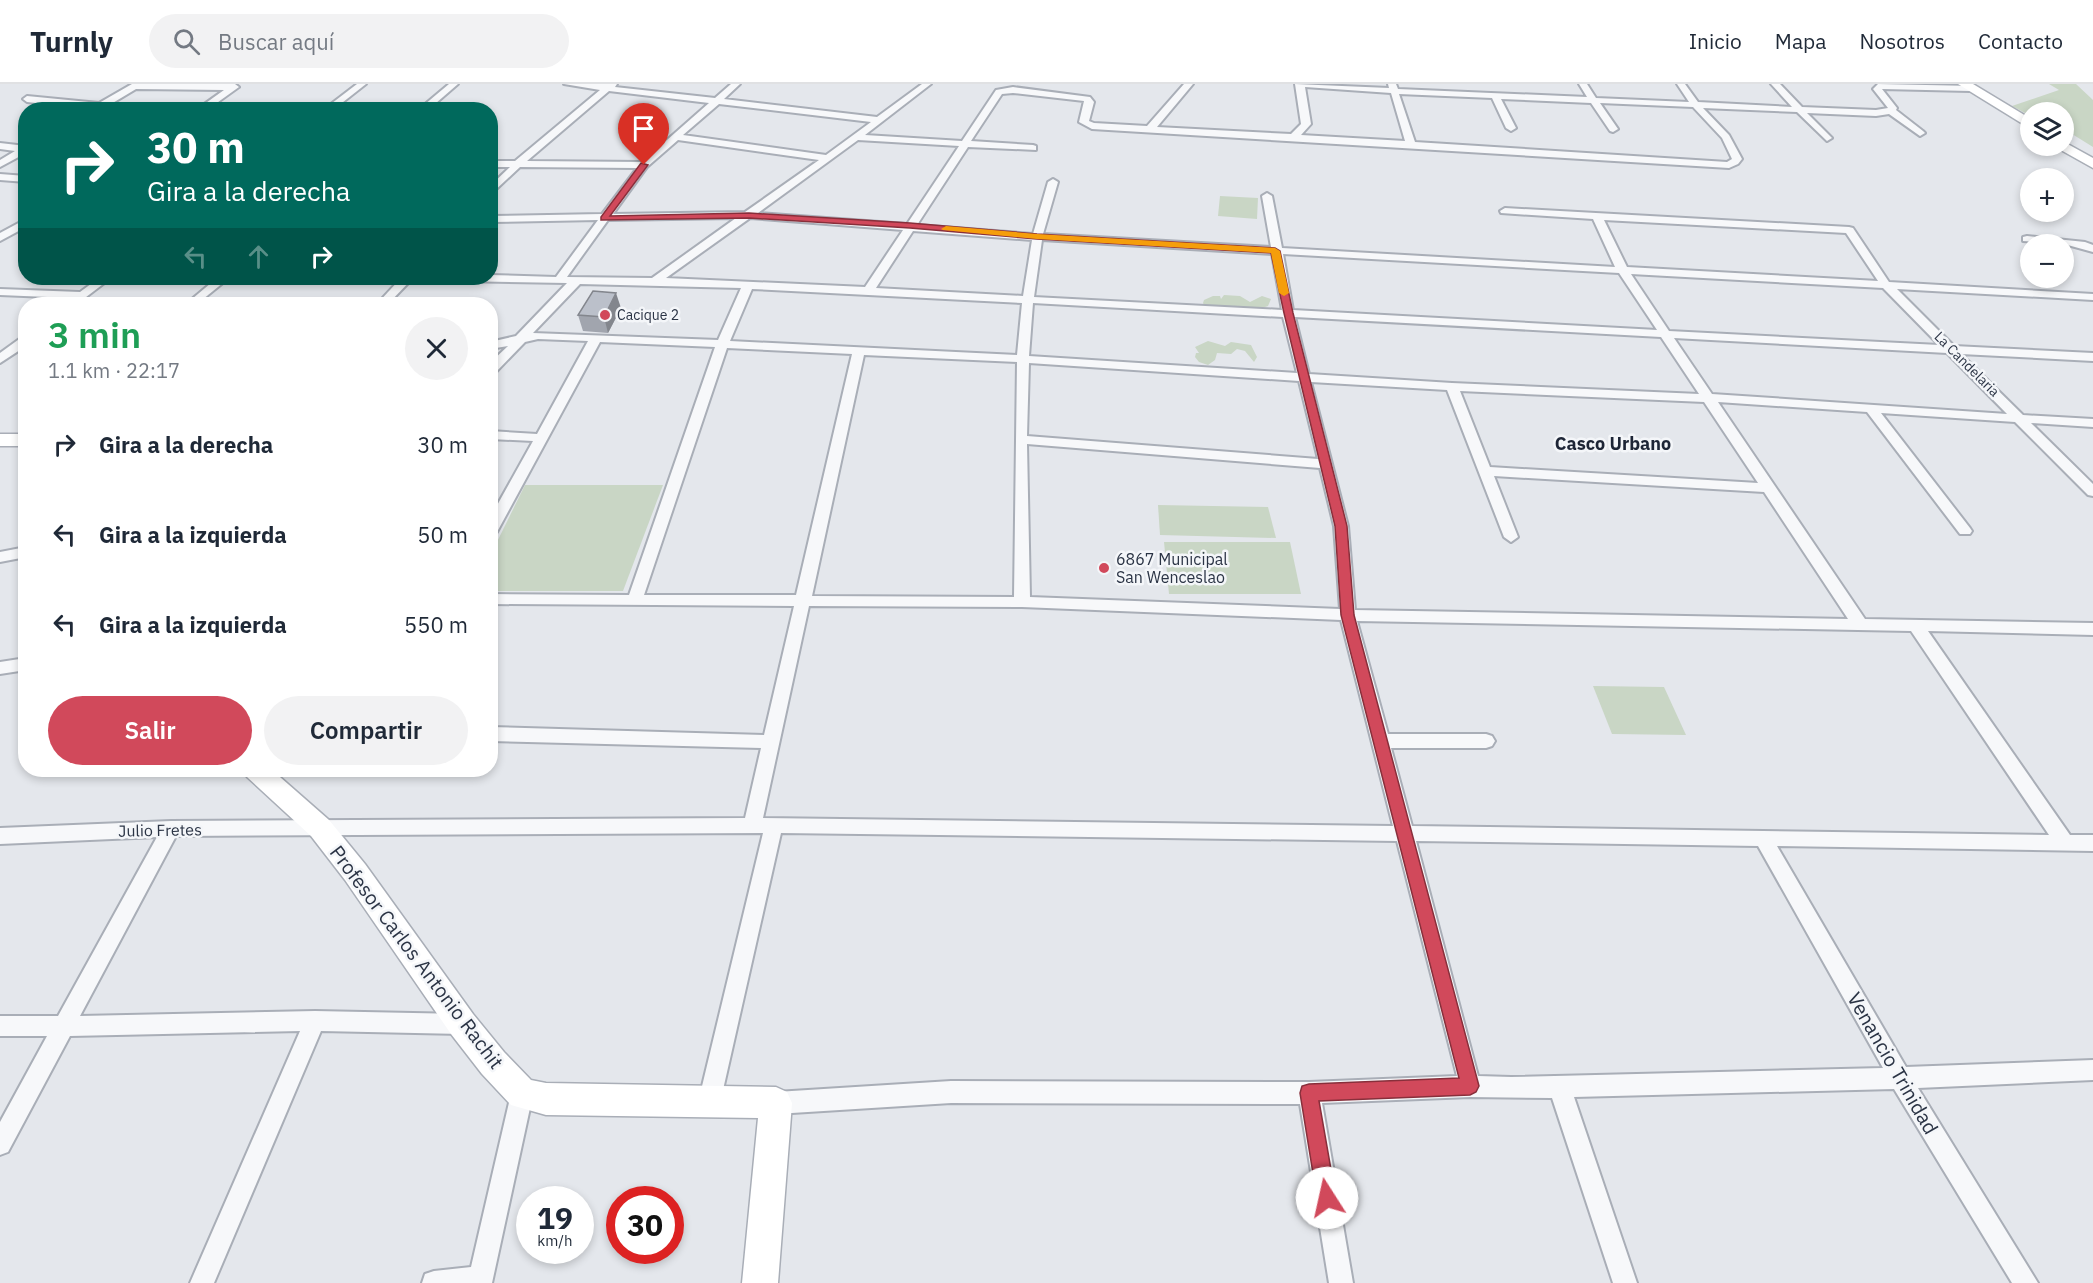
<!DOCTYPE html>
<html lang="es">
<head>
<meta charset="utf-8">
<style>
	:root { --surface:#fff; --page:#f2f2f3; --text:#1f2937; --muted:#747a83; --line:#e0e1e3; --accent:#d1495b }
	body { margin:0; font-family:"IBM Plex Sans",sans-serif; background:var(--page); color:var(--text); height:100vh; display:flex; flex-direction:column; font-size:22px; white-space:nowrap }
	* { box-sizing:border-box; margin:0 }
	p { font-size:20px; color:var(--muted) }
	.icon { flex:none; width:33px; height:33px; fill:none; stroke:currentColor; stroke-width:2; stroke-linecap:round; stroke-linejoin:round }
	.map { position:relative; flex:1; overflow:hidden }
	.side { position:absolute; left:18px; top:213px; width:480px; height:480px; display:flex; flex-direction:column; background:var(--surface); border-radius:24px; box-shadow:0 3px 9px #0003 }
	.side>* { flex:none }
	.top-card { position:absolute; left:18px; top:18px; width:480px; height:183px; border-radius:24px; box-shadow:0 3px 9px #0003; background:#00695c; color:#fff; overflow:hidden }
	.fabs { position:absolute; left:2020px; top:18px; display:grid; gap:12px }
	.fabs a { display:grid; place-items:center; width:54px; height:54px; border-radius:50%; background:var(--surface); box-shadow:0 3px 9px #0003; font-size:30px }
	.speed { position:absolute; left:516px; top:1102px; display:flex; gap:12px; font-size:30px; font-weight:700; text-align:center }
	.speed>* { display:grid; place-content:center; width:78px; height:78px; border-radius:50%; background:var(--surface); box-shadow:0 3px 9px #0003; line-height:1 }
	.speed small { font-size:15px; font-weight:400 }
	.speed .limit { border:9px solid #d22; background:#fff; color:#111 }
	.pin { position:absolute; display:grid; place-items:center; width:51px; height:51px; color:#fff; margin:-62px -26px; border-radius:50% 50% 50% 0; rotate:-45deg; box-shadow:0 0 6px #0007 }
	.pin .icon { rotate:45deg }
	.me { position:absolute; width:66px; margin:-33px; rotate:350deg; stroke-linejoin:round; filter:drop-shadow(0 0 4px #0008) }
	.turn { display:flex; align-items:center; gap:21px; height:126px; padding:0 30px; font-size:27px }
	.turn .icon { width:78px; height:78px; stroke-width:2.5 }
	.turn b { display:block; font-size:42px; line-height:51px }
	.lanes { display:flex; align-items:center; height:57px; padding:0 30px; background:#0003; justify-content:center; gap:30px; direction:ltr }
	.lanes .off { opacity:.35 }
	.round { display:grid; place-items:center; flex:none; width:63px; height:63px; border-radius:32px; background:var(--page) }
	.overview { display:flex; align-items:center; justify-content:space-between; height:102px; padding:0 30px }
	h1 { font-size:36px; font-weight:600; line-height:45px; color:#1e9e55 }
	.primary-button { display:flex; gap:12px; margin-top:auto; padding:12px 30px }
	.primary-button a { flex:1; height:69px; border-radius:36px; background:var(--accent); color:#fff; font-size:24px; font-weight:600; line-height:69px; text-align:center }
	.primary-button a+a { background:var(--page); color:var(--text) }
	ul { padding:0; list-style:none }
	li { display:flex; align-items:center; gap:18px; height:90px; padding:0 30px }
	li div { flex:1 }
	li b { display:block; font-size:22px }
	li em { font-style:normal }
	header { display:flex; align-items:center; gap:36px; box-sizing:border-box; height:84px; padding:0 30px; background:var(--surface); border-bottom:2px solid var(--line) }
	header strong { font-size:28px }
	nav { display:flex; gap:33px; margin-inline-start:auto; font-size:21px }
	.search { width:420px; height:54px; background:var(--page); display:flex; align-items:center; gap:15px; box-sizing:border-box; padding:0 21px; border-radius:33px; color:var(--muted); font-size:22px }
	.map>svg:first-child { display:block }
	.green { fill:#c9d6c5 }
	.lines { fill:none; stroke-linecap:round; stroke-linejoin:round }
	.minor-casing { stroke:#a9aeb7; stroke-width:4 }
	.secondary-casing { stroke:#a9aeb7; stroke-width:3 }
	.minor { fill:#f7f8fa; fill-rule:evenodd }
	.secondary { fill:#fff; fill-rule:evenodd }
	.wall { fill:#a1a5ae }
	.shaded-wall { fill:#83868d }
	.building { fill:#bbc0ca; stroke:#83868d; stroke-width:1.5 }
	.route { fill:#d1495b; stroke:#882f3b; stroke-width:1.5 }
	.slow { fill:#f59e0b }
	.poi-dot { fill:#d1495b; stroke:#f4f6f9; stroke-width:2 }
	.labels { text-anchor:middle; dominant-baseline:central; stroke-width:5; stroke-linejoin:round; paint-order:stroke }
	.far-poi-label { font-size:14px; fill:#2b3445; stroke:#f4f6f9; text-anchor:start }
	.far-street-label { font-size:14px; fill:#2b3445; stroke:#f4f6f9 }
	.poi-label { font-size:16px; fill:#2b3445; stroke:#f4f6f9; text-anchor:start }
	.street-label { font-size:16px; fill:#2b3445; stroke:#f4f6f9 }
	.neighbourhood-label { font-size:18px; font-weight:bold; fill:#1d2536; stroke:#f4f6f9 }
	.near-street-label { font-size:20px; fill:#2b3445; stroke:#f4f6f9 }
</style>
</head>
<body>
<header>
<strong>Turnly</strong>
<div class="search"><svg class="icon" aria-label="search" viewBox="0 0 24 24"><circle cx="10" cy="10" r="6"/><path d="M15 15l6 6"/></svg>Buscar aquí</div>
<nav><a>Inicio</a><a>Mapa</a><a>Nosotros</a><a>Contacto</a></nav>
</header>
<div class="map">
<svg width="2093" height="1199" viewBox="0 0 2093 1199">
	<rect width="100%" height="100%" fill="#e4e7ec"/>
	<g class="green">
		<path d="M2049,0h27l17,16v47l-29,-18v-17l-37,2 -15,-8 47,-16z"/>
		<path d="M1220,112l38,2 -1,21 -39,-3z"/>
		<path d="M1224,211l16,1 10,6 12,-6 9,3 -3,7c-13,5 -47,1 -63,1l-2,-4 1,-3 9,-4h7l1,3z"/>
		<path d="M1208,257l17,5 6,-4 20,3 6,12 -3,5 -9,-11 -8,-2 -6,5 -14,-1 -2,7 -7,5 -9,-3 -4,-5 1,-4h3l-4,-6z"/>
		<path d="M525,401h138l-40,106h-132v-37z"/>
		<path d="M1158,421l110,2 8,31 -116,-3z"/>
		<path d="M1164,458h126l11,52h-132z"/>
		<path d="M1593,602l71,1 22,48 -74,-1z"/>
	</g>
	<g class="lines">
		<g class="minor-casing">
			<g id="minor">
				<path d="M132,0h103l4,3 -32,23h-11l28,-20 -88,-1 -35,21 -74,-8 -4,-3 4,-3 72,7z"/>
				<path d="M357,0h9l-33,26h-10z"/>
				<path d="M449,0h9l-30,26h-10z"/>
				<path d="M564,0h53l-2,3 100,11 16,-14h9l-16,15 153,18 45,-33h9l-66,51 97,6 34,-51 17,-3 77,10 4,5 -5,19 5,2 53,3 37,-42h9l-36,43 134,7 10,-10 -6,-40 94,4 -1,-4h8l2,5 189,8 -8,-13h8l9,14 93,4 -12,-18h8l13,18 94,5 -21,-23h9l22,23 74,3 12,-2 -15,-19 5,-5 95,2 1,2 -4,3 -88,-2 15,19 -1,2 27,21 2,2 -5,3 -31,-22 -13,2 -69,-3 25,25 -5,3 -30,-29 -94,-4 26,27 13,24 -4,5 -9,4 -637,-39 -13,-7 5,-21 -71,-8 -11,1 -31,47 62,4 3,1v4l-68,-3 -51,78 116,9 15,-52 5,-3 5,3 -15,52 228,13 -9,-51 5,-3 5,3 10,52 333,19 -22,-48 -92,-6 -1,-2 5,-3 344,19 4,1 36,54 204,12v6l-196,-11 57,57 139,7v8l-132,-7 62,61 70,4v8l-62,-4 62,61v12l-5,-1 -73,-73 -134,-9 89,115 2,3 -2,3h-10l-93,-122 -149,-10 147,217 228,4v12l-165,-4 142,204h23v16l-316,-5 129,221 187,-7v20l-175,8 120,195h-26l-118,-194 -320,8 63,186h-24l-61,-185 -82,-1 -148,6 31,180h-24l-29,-179 -349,-1 -175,11 -8,-3 -3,-8 3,-8 8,-3 175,-11 358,1 148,-6 -60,-235 -616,-8 -61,270 -3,8 -8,3 -8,-3 -3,-8 65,-270 -587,3 -96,180 235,-5 147,3 7,3 4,7 -4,7 -7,3 -141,-3 -107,252h-24l110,-252 -230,5 -62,116 -8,3v-33l47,-86h-47v-20h58l99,-179 -157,7v-16l171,-7 574,-3 16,-70 -271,-7v-14l274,8 30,-129 -304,-2v-10l139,1 86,-248 -115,-5 -103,190 -7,5v-19l43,-77 -43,-2v-8l47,3 51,-93 -50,-2 -13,3 -31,32 -4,1v-12l18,-17 -18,3v-7l26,-6 51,-53 -108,-2 -6,-3h37v-3l66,2 42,-57 -108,2v-6l112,-2 35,-46 -117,-1 -30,28v-9l20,-19h-20v-6h25l85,-71zM1305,3l86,6 14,48 -104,-6 10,-11zM609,7l100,12 -67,59 -115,-1zM1399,10l93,4 14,30 5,3 5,-3 -15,-29 90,4 19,28 3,1 5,-3 -18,-26 93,4 29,31 10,21 -5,3 -312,-20zM719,20l152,18 -45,33 -143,-20zM678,56l141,20 -74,52 -132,2 34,-47zM858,56l101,6 -52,78 -149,-11zM736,134l-84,60 -85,-1 41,-57zM750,134l153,12 -38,57 -199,-9zM1604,136l242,13 32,48 -251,-14zM913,147l119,9 -9,56 -147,-8zM1042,156l230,14 10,56 -248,-13zM1283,170l336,19 38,57 -364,-20zM1631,190l252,14 56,57 -270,-14zM580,200l161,4 -23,52 -185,-7zM752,205l270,14 -5,52 -287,-14zM1033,219l250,14 14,56 -268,-17zM1295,233l366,20 38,57 -247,-11 -143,-9zM1674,254l273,15 60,61 -295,-20zM727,264l125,6 -56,241h-152zM864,271l153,7 -3,235 -202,-1zM1029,279l270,18 19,78 -291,-23zM1311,298l136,8 57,147 7,5 7,-5 -24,-61 270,16 84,127 -493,-9 -7,-84zM1460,307l244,11 54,81 -268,-16zM1027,360l293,24 14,58 6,83 -310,-12zM809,522l213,1 319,13 52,206 -630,-8zM1357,537l554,10 138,204 -637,-9 -21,-78h95l6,-2 3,-5 -3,-5 -6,-2h-98zM1416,757l342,5 125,222 -372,9 -33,-1z"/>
				<path d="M0,59l26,3v7l-26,14v-7l15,-9 -15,-2z"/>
				<path d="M0,90l26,2v6l-26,-2z"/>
				<path d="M26,135v8l-26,14v-8z"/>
				<path d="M2027,152l58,6 8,3v7l-29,-8 -41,-3v-4z"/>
				<path d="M99,194h12l-34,26h-8l-2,-2 4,-4 -71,-3v-6l80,3z"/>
				<path d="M217,194h12l-32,26h-11z"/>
				<path d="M401,194h12l-25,26h-11z"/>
				<path d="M22,253h4v9l-26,17v-10z"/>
				<path d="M26,463v10l-26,5v-10z"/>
				<path d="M26,574v12l-26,4v-12z"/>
				<path d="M522,999l8,3 3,8 -41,189h-70l3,-9 9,-3 37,-4 40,-173 3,-8z"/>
			</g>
		</g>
		<g class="secondary-casing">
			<g id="secondary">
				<path d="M1958,0h15l58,35v10z"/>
				<path d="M2064,58l29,16v10l-34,-19 -1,-3h6z"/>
				<rect x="0" y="350" width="26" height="12"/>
				<path d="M243,686h29l57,50 36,44 108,150 31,38 27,28 15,3 230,4 11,5 5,11 -14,180h-36l16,-165 -212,-3 -35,-10 -29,-31 -31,-40 -106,-154 -34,-44 -64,-59z"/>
			</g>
		</g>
		<use href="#minor" class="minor"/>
		<use href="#secondary" class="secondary"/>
	</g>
	<path class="wall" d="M621,224l-13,25 -25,-2 -5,-16z"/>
	<path class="shaded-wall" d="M616,209l5,15 -13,25 -4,-16z"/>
	<path class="building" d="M593,207l23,2 -12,24 -26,-2z"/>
	<path class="route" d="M641,79l7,2 -38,51 139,-3 161,10 127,11 238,14 5,3 13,62 54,213 7,89 125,471 -3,6 -6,3 -151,6 17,97 -2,7 -7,3 -7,-3 -3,-7 -17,-105 2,-7 7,-2 150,-6 -118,-463 -6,-89 -51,-213 -13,-60 -234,-14 -127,-11 -161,-10 -148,2v-3z"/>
	<path class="slow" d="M946,142l91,8 238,14 5,3 9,42 -5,3 -5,-3 -8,-40 -234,-14 -94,-9 -2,-1z"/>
	<g class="poi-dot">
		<circle cx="605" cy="231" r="6"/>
		<circle cx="1104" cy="484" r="6"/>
	</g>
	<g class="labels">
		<g class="far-poi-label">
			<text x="617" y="231">Cacique 2</text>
		</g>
		<g class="far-street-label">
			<text transform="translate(1967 280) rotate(45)">La Candelaria</text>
		</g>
		<g class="poi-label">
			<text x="1116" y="475">6867 Municipal<tspan x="1116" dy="18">San Wenceslao</tspan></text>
		</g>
		<g class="street-label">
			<text transform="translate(160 746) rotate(-1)">Julio Fretes</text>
		</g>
		<g class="neighbourhood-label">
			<text x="1613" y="359">Casco Urbano</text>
		</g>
		<g class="near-street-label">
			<text transform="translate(417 873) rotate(53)">Profesor Carlos Antonio Rachit</text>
			<text transform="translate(1893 979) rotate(60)">Venancio Trinidad</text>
		</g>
	</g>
</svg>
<div class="fabs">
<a><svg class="icon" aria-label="layers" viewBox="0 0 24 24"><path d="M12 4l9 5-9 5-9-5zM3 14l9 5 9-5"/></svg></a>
<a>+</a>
<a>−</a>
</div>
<div class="speed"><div>19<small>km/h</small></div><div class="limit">30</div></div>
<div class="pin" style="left:644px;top:81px;background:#d93025"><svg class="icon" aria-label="arrive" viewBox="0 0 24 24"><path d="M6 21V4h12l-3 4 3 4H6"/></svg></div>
<svg class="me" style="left:1327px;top:1114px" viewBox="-20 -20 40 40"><circle r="19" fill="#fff"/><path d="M0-13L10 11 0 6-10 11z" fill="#d1495b"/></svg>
<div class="top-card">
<div class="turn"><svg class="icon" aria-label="right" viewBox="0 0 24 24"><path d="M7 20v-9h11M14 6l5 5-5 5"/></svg><div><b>30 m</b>Gira a la derecha</div></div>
<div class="lanes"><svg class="icon off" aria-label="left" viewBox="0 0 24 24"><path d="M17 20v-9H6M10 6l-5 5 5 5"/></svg><svg class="icon off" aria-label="ahead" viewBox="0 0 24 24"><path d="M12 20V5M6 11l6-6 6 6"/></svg><svg class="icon" aria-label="right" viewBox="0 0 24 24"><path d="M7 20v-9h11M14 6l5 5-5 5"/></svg></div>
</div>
<section class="side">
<div class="overview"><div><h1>3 min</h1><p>1.1 km · 22:17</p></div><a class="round"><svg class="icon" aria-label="close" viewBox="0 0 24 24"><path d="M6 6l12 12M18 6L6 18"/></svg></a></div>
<ul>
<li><svg class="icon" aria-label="right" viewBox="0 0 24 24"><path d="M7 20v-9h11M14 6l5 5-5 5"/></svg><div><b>Gira a la derecha</b></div><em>30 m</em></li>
<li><svg class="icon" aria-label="left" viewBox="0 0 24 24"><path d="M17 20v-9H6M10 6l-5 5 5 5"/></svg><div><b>Gira a la izquierda</b></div><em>50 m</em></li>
<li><svg class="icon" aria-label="left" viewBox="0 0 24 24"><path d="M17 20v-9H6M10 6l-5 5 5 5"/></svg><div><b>Gira a la izquierda</b></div><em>550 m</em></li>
</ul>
<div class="primary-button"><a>Salir</a><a>Compartir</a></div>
</section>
</div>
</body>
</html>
